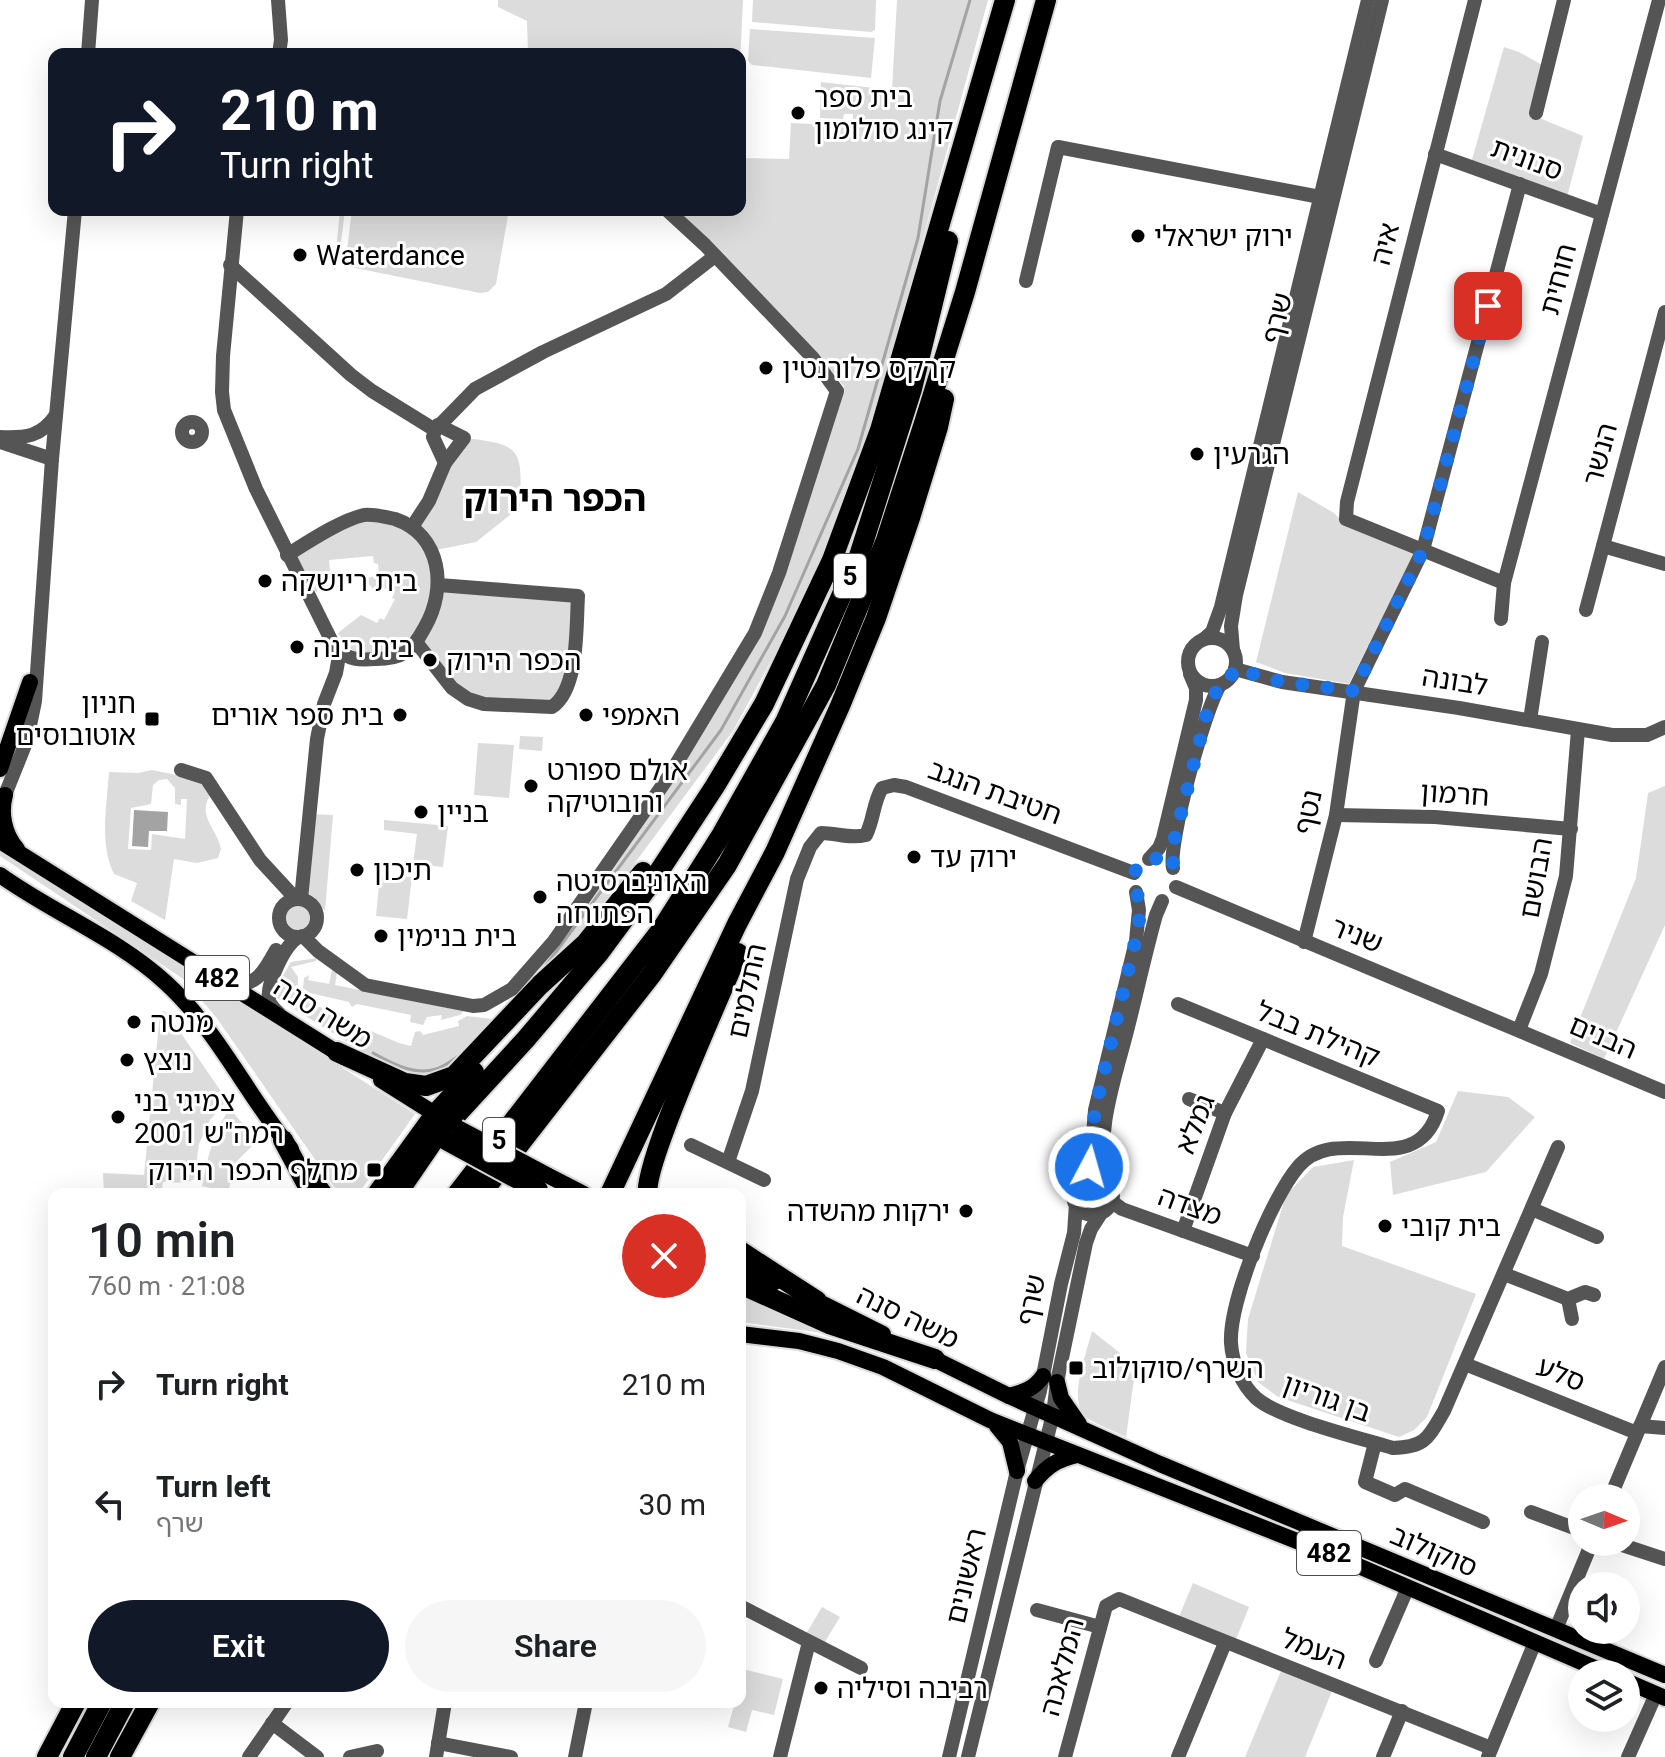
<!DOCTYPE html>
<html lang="en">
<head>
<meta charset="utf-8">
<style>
	:root { --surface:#fff; --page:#f6f6f6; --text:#202124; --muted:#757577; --accent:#111827 }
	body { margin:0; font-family:Roboto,"Noto Sans Hebrew",sans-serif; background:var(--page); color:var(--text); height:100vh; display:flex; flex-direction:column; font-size:30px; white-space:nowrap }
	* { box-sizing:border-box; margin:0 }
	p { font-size:26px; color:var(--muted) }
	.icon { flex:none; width:44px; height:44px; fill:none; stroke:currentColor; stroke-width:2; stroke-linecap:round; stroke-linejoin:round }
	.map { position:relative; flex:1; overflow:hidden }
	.drawer { position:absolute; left:48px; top:1188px; width:698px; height:520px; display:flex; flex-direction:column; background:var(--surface); border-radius:16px; box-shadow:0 8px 32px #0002 }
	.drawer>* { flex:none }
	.hud { position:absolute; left:48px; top:48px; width:698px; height:168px; border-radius:16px; box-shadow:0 8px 32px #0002; background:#111827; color:#fff; overflow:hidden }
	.needle { width:52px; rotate:92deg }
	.controls { position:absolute; left:1568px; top:1484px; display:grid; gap:16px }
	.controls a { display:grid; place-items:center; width:72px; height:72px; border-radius:50%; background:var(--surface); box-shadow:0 8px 32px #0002; font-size:40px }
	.pin { position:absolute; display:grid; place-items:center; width:68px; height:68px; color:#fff; margin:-34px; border-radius:16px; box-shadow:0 4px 12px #0006 }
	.me { position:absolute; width:88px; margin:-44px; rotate:6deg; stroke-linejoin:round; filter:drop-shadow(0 0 6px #0008) }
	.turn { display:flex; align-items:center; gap:28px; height:168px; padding:0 40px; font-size:36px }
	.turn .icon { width:104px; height:104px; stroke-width:2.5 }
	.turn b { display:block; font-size:56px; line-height:68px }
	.round { display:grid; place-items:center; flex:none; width:84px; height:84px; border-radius:42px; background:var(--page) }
	.summary { display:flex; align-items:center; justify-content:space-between; height:136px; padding:0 40px }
	h1 { font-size:48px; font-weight:600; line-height:60px }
	.action { display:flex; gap:16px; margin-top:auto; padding:16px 40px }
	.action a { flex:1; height:92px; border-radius:48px; background:var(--accent); color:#fff; font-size:32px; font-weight:600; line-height:92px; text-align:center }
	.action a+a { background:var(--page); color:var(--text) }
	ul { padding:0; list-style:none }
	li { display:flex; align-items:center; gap:24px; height:120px; padding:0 40px }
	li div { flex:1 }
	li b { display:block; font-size:30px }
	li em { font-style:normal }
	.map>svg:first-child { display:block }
	.green { fill:#dcdcdc; fill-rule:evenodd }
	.water { fill:#a3a3a3 }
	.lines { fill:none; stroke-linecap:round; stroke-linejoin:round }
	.stream { stroke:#a3a3a3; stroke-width:3 }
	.major-casing { stroke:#dbdbdb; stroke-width:20 }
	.highway-casing { stroke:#dbdbdb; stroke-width:24 }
	.minor { stroke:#555; stroke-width:14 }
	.major { stroke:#000; stroke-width:16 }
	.highway { stroke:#000; stroke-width:20 }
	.major-bridge-casing { stroke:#dbdbdb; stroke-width:20; stroke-linecap:butt }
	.highway-bridge-casing { stroke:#dbdbdb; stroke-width:24; stroke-linecap:butt }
	.major-bridge { stroke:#000; stroke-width:16 }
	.highway-bridge { stroke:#000; stroke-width:20 }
	.route { stroke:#1a73e8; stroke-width:14; stroke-dasharray:0 25.2 }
	.poi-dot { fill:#000; stroke:#fff; stroke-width:3 }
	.labels { text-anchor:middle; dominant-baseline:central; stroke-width:6; stroke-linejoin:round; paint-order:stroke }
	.shield { fill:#fff; stroke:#4c4c4c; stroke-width:2 }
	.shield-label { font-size:26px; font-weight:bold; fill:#000 }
	.poi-label { font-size:28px; fill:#000; stroke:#fff; text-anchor:start }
	.street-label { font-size:28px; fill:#000; stroke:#fff }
	.district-label { font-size:36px; font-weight:bold; fill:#000; stroke:#fff }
</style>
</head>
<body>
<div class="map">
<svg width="1665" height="1757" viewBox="0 0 1665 1757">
	<rect width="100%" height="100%" fill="#fff"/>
	<g class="green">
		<path d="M498,0h245l-3,63v-9h-212l-1,-33 -29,-14z"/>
		<path d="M753,0h123l-1,30 -4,2 -119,-10z"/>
		<path d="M897,0h91l-109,400 -26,83 -57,132 -63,116 -134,180 -53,61 -92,95 -21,10 -36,-4 -119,-74 -3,-10 16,-27 26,-4 -1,3 -25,6 7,10v19l14,9 26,7 14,11 47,20 12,3 4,-14 5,-1 3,4 36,-9 -1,-5 9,-5 25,3 44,-45 162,-236 97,-198 49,-154 -137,-145 -34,-31h67v-52l49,1 2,-36 62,3v-12h-9l-1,5 -23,-1 1,-36 71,8z"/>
		<path d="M750,29l125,9 -4,40 -119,-13 -4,-4z"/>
		<path d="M1504,47l15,5 25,14 -12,49 51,21 -16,61 -96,-34z"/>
		<path d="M340,210h5l-6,49 -5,12z"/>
		<path d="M352,210h157l-13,74 -8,8 -8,1 -135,-27z"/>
		<path d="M464,438c59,6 58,12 56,69l-44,35 -40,8 -20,-20z"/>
		<path d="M1298,492l36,21 13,13 67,27 -65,131 -64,-11 -29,-11z"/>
		<path d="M366,520l33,5 30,24 7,34 -16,48 -18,17 -14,4 -32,1 -8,-6 -10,-14 23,-18 16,8 3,-5 4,2 11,-21 -3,-1 2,-5 -17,-9 -4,5 -6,-7v-4l12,-3 -1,-11 -4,-1 -1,-7 -44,4 2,24 -15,8 -23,-38 57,-29z"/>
		<path d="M441,587l134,9 -13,108 -82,-4 -21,-10 -39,-49z"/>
		<path d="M520,736l23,1 -1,14 -23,-2z"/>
		<path d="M478,743l36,2 -5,53 -35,-3z"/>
		<path d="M152,770l44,9 16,14c-17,21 5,35 9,56l-3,9 -21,5 -23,-4 -9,61 -34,-19 6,-18 -23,-9c-15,-30 -7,-70 -5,-102l29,1zM167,779l8,9v16l6,1v-6h6l-2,40 -33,-5 -1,16 -23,-1 3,-41 20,-4 2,-19 6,-5z"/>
		<path d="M1665,786v139l-61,134 -34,-16 66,-165 12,-85z"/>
		<path d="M311,814l22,1 -8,96 -12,-15 -11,-6z"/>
		<path d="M384,820l64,6 -5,41 -30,-3 4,-30 -33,-4z"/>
		<path d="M0,850l415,264 -57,80h-19l-123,-177 -34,-39 -182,-122z"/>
		<path d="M380,875l32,2 -5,42 -31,-3z"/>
		<circle cx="299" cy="917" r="13"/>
		<path d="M332,970l5,3 -2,12 129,26 -4,4 -19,5 1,-5 -15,2 -4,8 -13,-3 1,-7 -54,-11 -5,3 -3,-5 -39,-9 -7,-5 1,-10 5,-3 -1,5 21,4z"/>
		<path d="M163,1011l4,2 60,87 -17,20 -11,24 -5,35 -7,4 -24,-1 -2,12h-57l-1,-21 41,2 16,-162z"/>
		<path d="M1458,1091l50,6 27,20 -49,55 -93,23 -3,-33 46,-20z"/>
		<path d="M231,1110l24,28v5l-19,19 -8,30 -26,-6c5,-27 11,-52 26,-75z"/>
		<path d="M1354,1160l-11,57 -1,29 134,48 -49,123 -13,13 -15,7 -121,-40 -20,-15 -12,-29 2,-34 38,-124 27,-28z"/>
		<path d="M740,1294l91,40 -91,-12z"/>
		<path d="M1092,1331l28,22 14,26 -8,58c-12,-6 -29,-12 -40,-20 -19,-16 1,-65 6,-86z"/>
		<path d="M1193,1583l56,24 -14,35 -57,-23z"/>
		<path d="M822,1607l18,10 -17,28 -17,-11z"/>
		<path d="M743,1669l40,10 -9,36 -22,-5 -6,22 -18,-5 7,-25h5z"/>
		<path d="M1281,1671l51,20 -27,66h-60z"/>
	</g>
	<path class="water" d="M134,810l34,2 -1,19h-18l-1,16 -16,-1z"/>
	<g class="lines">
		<g class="stream">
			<path d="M544,968l177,-238 64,-114 73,-167 60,-211 22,-137 30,-101"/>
			<path d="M373,1053c18,10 41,23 63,16 10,-3 20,-12 29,-17"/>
		</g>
		<g class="major-casing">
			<g id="major">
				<path d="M0,769l30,-87"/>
				<path d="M5,795c-5,18 -1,39 12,54"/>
				<path d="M0,841l344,216"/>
				<path d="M0,875c53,38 117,63 165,107 52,47 82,113 126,167"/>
				<path d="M381,1080l62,39"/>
				<path d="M305,1167l20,27"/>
				<path d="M547,1175l37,19"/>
				<path d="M740,1266l35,16"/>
				<path d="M807,1296l76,38"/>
				<path d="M740,1334l59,7 39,10 45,16 107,53 350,138 269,116"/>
				<path d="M926,1355l83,41 151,68 505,211"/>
				<path d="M1057,1382l4,16 18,26"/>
				<path d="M1009,1396c15,-4 25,-7 34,-20"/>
				<path d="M997,1426l13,16 7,29"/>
				<path d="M1035,1481c13,-16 22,-21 42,-26"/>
				<path d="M1626,1681l39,17"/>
			</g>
		</g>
		<g class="highway-casing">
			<g id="highway">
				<path d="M337,1052l68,31 21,3 28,-10 86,-91 45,-41 58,-72"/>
				<path d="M283,1140l29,54"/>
				<path d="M377,1194l58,-80 39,-42"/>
				<path d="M397,1194l39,-57 90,-98 73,-86 57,-77 59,-90 49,-82 68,-144 48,-130 125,-430"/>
				<path d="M457,1194l204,-264 61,-96 63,-112 74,-166 53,-167 36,-148"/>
				<path d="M481,1194l171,-220 75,-109 99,-180 60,-145 38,-117 41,-131 81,-292"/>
				<path d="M610,1194l127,-270 38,-72 65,-146 36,-88 34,-100 28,-91 6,-28"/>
				<path d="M648,1194c-6,-28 74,-202 90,-241"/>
				<path d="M740,1251l77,50"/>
				<path d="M740,1284l89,40 106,35"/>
				<path d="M47,1757l29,-55"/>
				<path d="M73,1757l29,-55"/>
				<path d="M96,1757l29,-55"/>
				<path d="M120,1757l30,-55"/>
			</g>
		</g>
		<g class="minor">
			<path d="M278,0l3,40 -2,14"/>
			<path d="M1475,0l-128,502 -1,17 158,64"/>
			<path d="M88,54l4,-54"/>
			<path d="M1536,113l28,-113"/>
			<path d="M1435,154l167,60"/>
			<path d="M237,210l-14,146 -1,36 2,18 32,79 83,167 -3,17 -12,31 -7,35 -16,160"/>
			<path d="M230,265l121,110 21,16 63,39"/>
			<path d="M1026,281l32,-134 262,50"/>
			<circle cx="192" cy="432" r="10"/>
			<path d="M438,425l26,13 -19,25"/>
			<path d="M0,437c26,1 41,0 56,-22"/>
			<path d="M0,442l52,17"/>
			<path d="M412,527l17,-26 16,-38 -12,-26 2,-7 40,-41 68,-37 123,-58 49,-38"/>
			<path d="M1603,546l62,18"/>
			<path d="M287,555c21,-13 54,-35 77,-40 10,-1 22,2 31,4 47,16 52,70 30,108 -5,9 -10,19 -19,25 -8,5 -20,7 -30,7 -16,1 -27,2 -39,-11"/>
			<path d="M1586,610l79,-298"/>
			<path d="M1501,619l3,-36 155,-583"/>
			<circle cx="1212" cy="662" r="24"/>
			<path d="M1204,639l8,-7 9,-25 147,-607"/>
			<path d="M416,642l36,46 16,11 16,5 68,3c27,-18 24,-80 26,-111l-139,-11"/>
			<path d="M1233,650l-2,-24 5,-31 146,-595"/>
			<path d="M1235,669l47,13 177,26 153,27h35l18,-8"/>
			<path d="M1530,720l12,-78"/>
			<path d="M181,770l25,8 54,82 36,39"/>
			<path d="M5,795l22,-55 8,-39 17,-242 23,-249"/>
			<path d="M1336,815l99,2 136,12"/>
			<path d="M1149,859l10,-11 4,-10 33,-138v-12l-6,-14"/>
			<path d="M1173,868c-5,-26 32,-159 47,-183"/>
			<path d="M1176,887l489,205"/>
			<circle cx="298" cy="918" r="19"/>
			<path d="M303,936l15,15 47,34 108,21 11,-1 28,-16 42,-48 115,-165 86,-143 24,-60 58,-182 -25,-34 -107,-112 -38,-35"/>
			<path d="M1304,942l32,-127 18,-124 69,-141 97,-366"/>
			<path d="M227,983c29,6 37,-11 49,-33"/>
			<path d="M1178,1004l260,107c-23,73 -101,9 -140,56 -27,32 -69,134 -67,176 1,19 11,42 25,55 22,20 104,40 137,50 33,-1 35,-10 51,-37l114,-264"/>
			<path d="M280,1015c-4,-5 -10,-9 -11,-15 -3,-16 16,-56 30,-63"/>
			<path d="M1519,1030l22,-56 25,-98 12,-146"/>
			<path d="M1189,1099l36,14"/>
			<path d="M691,1145l73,35"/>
			<path d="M728,1162l24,-71 45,-212 13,-32 11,-14c16,0 29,6 45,2 8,-16 7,-32 16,-47l12,-3 12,2 228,86"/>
			<circle cx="1093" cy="1195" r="20"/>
			<path d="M1084,1177l7,-17 4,-50 41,-169 3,-31 -3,-18"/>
			<path d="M1109,1181c-18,-41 10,-115 20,-158 9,-36 17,-72 27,-108l6,-14"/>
			<path d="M1111,1201l11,8 131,47"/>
			<path d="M1532,1209l65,28"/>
			<path d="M1183,1231l42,-118 38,-74"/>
			<path d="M1504,1274l64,25 17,-7 9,3"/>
			<path d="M1568,1299l4,20"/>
			<path d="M1465,1364l172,69"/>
			<path d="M1640,1426l25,2"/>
			<path d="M1375,1443l-10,39 30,13 10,-6 78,33"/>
			<path d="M1610,1498l55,-131"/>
			<path d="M1531,1512l51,19"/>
			<path d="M1613,1542l52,17"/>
			<path d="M740,1606l121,62"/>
			<path d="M1037,1610l63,17"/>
			<path d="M1556,1629l36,-87"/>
			<path d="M1376,1661l32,-74"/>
			<path d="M272,1723l45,34"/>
			<path d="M438,1743l73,14"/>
			<path d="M249,1757l38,-55"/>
			<path d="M350,1757l27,-6"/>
			<path d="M436,1757l9,-55"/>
			<path d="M575,1757l11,-55"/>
			<path d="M780,1757l29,-115"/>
			<path d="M949,1757l68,-286 23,-80 21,-107 13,-51 2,-29"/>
			<path d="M968,1757l85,-343 4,-32 29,-139 5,-14 9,-14"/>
			<path d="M1065,1757l41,-151 13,-7 372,149"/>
			<path d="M1178,1757l47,-114"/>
			<path d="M1383,1757l19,-46"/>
			<path d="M1488,1757l47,-115"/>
			<path d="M1628,1757l28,-63"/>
		</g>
		<use href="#major" class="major"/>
		<use href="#highway" class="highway"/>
		<g class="major-bridge-casing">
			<path id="major-bridge" d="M458,1128l89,47"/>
		</g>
		<g class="highway-bridge-casing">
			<path id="highway-bridge" d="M446,1140l92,50"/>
		</g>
		<use href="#major-bridge" class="major-bridge"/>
		<use href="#highway-bridge" class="highway-bridge"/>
	</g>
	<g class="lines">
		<path class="route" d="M1089,1167l6,-57 43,-180c1,-8 2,-17 1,-26 -2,-17 -13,-39 11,-45 10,-2 17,2 23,9v-23l36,-140 11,-20 8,-4 7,-12 47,13 72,9 69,-141 65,-244"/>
	</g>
	<g class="poi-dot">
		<circle cx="798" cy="113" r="8"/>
		<circle cx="1138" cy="236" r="8"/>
		<circle cx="300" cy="255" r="8"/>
		<circle cx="766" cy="368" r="8"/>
		<circle cx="1197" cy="454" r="8"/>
		<circle cx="265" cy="581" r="8"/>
		<circle cx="297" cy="647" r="8"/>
		<circle cx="430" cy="660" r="8"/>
		<circle cx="400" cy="715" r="8"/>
		<circle cx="586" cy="715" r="8"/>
		<rect x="144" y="711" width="16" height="16" rx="4"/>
		<circle cx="531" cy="786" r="8"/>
		<circle cx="421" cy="812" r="8"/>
		<circle cx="914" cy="857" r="8"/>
		<circle cx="357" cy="870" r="8"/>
		<circle cx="540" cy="897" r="8"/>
		<circle cx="381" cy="936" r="8"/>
		<circle cx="134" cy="1022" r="8"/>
		<circle cx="127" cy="1060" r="8"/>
		<circle cx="118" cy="1117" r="8"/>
		<rect x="366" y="1162" width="16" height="16" rx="4"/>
		<circle cx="966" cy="1211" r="8"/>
		<circle cx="1385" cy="1226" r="8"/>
		<rect x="1068" y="1360" width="16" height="16" rx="4"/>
		<circle cx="821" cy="1688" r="8"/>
	</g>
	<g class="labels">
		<g class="shield">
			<rect x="834" y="554" width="32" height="44" rx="6"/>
			<rect x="185" y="956" width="64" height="44" rx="6"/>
			<rect x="483" y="1118" width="32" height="44" rx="6"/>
			<rect x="1297" y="1531" width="64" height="44" rx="6"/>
		</g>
		<g class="shield-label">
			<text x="850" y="576">5</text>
			<text x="217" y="978">482</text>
			<text x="499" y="1140">5</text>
			<text x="1329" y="1553">482</text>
		</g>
		<g class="poi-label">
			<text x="814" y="97">בית ספר<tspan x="814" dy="32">קינג סולומון</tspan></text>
			<text x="1154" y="236">ירוק ישראלי</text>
			<text x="316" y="255">Waterdance</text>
			<text x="782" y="368">קרקס פלורנטין</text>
			<text x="1213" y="454">הגרעין</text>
			<text x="281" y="581">בית ריושקה</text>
			<text x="313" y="647">בית רינה</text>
			<text x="446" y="660">הכפר הירוק</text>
			<text x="136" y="703" text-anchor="end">חניון<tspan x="136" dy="32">אוטובוסים</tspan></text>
			<text x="384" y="715" text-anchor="end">בית ספר אורים</text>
			<text x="602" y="715">האמפי</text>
			<text x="547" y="770">אולם ספורט<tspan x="547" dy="32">ורובוטיקה</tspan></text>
			<text x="437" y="812">בניין</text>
			<text x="930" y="857">ירוק עד</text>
			<text x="373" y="870">תיכון</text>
			<text x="556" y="881">האוניברסיטה<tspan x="556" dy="32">הפתוחה</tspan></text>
			<text x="397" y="936">בית בנימין</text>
			<text x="150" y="1022">מנטה</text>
			<text x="143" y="1060">נוצץ</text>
			<text x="134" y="1101">צמיגי בני<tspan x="134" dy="32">2001 רמה"ש</tspan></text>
			<text x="358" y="1170" text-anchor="end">מחלף הכפר הירוק</text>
			<text x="950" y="1211" text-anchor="end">ירקות מהשדה</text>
			<text x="1401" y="1226">בית קובי</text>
			<text x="1092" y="1368">השרף/סוקולוב</text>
			<text x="837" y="1688">רביבה וסיליה</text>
		</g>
		<g class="street-label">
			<text transform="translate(1527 159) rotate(20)">סנונית</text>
			<text transform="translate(1385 244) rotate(-76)">איה</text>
			<text transform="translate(1558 279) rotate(-75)">חוחית</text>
			<text transform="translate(1277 318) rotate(-76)">שרף</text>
			<text transform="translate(1600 454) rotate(-75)">הנשר</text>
			<text transform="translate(1455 681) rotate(9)">לבונה</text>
			<text transform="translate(995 792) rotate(20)">חטיבת הנגב</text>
			<text transform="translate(1455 794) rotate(4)">חרמון</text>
			<text transform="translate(1308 812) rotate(-78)">נטף</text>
			<text transform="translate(1536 878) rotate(-80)">הבושם</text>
			<text transform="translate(1357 935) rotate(22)">שניר</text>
			<text transform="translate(747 991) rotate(-78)">התלמים</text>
			<text transform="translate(323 1013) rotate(32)">משה סנה</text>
			<text transform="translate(1318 1034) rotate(22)">קהילת בבל</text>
			<text transform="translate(1603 1037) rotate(23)">הבנים</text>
			<text transform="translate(1195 1124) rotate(-68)">גמלא</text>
			<text transform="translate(1190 1206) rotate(20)">מצדה</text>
			<text transform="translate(1031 1300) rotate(-78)">שרף</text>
			<text transform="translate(908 1317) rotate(26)">משה סנה</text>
			<text transform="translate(1561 1374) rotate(22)">סלע</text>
			<text transform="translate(1327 1398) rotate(20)">בן גוריון</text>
			<text transform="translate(1434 1551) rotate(23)">סוקולוב</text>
			<text transform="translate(966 1576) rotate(-77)">ראשונים</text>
			<text transform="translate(1314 1649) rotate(21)">העמל</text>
			<text transform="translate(1062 1667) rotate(-75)">המלאכה</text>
		</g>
		<g class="district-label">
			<text x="555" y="499">הכפר הירוק</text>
		</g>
	</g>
</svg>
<div class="controls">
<a><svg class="needle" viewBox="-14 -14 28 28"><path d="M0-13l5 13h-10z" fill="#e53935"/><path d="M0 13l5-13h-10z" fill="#757577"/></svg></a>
<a><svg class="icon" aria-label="sound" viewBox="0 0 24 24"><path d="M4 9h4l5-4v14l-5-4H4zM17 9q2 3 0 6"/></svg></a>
<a><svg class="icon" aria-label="layers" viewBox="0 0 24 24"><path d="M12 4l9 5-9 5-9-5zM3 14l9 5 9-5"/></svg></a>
</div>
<div class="pin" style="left:1488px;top:306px;background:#d93025"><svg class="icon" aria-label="arrive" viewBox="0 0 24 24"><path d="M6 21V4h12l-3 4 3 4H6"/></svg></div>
<svg class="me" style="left:1089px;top:1167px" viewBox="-20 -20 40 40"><circle r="17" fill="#1a73e8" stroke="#fff" stroke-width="3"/><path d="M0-11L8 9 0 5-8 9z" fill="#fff"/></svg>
<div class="hud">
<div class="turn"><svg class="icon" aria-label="right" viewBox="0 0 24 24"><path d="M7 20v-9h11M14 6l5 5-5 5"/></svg><div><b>210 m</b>Turn right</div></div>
</div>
<section class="drawer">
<div class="summary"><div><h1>10 min</h1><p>760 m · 21:08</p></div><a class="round" style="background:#d93025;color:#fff"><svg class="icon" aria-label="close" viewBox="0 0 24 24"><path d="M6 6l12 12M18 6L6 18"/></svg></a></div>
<ul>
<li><svg class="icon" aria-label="right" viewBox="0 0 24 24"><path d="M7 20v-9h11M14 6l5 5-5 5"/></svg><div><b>Turn right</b></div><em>210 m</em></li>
<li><svg class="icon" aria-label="left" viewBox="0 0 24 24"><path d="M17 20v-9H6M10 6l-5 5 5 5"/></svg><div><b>Turn left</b><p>שרף</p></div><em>30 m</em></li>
</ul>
<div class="action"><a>Exit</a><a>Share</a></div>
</section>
</div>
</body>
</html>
